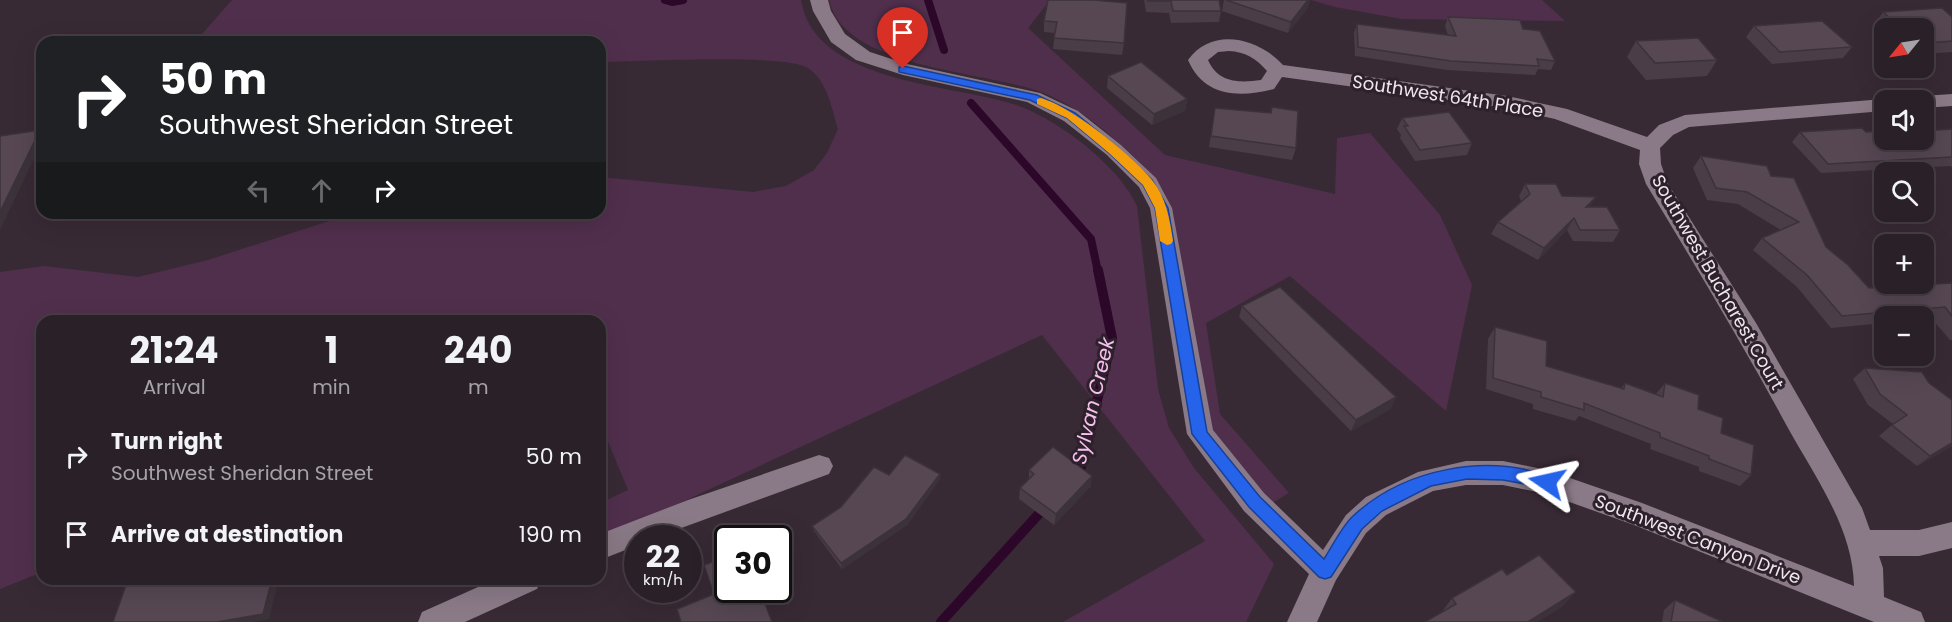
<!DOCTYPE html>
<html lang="en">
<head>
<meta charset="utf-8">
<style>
	:root { --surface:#2a2028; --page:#322830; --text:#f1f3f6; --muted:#a5a3a8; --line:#463e45 }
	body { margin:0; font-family:Poppins,sans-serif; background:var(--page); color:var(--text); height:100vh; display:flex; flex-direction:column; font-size:22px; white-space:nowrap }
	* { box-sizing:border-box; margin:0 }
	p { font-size:20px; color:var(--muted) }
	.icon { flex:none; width:33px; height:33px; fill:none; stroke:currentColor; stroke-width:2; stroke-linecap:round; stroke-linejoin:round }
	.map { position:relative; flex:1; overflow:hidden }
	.panel { position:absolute; left:36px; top:315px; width:570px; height:270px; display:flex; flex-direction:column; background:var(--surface); border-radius:18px; box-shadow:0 6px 24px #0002,0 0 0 2px var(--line) }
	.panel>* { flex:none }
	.guide { position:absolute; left:36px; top:36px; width:570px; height:183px; border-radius:18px; box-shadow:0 6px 24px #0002,0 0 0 2px var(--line); background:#202124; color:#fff; overflow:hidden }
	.needle { width:39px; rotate:240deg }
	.tools { position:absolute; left:1874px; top:18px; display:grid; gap:12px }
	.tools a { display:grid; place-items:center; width:60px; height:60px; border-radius:12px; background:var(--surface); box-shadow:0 6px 24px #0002,0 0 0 2px var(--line); font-size:30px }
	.speed { position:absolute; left:624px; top:525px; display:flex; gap:12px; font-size:30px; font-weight:700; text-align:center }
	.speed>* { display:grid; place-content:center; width:78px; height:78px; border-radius:50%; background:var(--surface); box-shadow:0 6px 24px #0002,0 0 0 2px var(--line); line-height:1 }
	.speed small { font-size:15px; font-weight:400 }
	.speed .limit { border:3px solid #111; border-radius:9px; background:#fff; color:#111 }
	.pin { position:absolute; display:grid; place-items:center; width:51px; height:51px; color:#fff; margin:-62px -26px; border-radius:50% 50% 50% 0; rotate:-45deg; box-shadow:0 0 6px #0007 }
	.pin .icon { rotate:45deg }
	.me { position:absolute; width:66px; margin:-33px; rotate:281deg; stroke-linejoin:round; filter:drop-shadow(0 0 4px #0008) }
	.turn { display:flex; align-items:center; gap:21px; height:126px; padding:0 24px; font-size:27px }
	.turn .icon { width:78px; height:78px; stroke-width:2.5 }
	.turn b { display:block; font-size:42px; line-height:51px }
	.lanes { display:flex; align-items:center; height:57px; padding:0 24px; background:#0003; justify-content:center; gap:30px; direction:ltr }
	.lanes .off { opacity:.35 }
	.eta { display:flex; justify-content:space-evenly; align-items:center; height:102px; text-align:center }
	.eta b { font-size:36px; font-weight:700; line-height:42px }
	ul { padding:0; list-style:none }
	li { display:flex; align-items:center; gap:18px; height:78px; padding:0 24px }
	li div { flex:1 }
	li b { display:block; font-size:22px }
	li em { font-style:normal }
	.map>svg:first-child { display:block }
	.green { fill:#502f4c }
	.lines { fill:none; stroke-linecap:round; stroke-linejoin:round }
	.stream-far1 { stroke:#2d072a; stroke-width:8 }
	.stream { stroke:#2d072a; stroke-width:10 }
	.minor { fill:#8a7a87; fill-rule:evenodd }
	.wall { fill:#4a3d47 }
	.shaded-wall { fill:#3c323a }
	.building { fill:#564753; stroke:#3c323a; stroke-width:1.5 }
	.route { fill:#2563eb; stroke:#184099; stroke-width:1.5 }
	.slow { fill:#f59e0b }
	.labels { text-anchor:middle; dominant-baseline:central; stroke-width:6; stroke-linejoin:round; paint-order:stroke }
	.street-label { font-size:18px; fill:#efe6ed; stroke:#2d212b }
	.water-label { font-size:20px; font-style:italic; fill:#f7c0ef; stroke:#2d212b }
</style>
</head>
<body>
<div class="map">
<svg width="1952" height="622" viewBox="0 0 1952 622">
	<rect width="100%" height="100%" fill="#382a35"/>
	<g class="green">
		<path d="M232,0h569c13,83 150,84 212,104 42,13 106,61 124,102l21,183 11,39 25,40 80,96 -28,58h-183l142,-81 -163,-206 -442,205v-37l28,-13 -28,-68v-101h-558v251l-42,17v-317l44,-6 94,11 70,-17 146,-47h246v-36l153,15 33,-6 28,-16 13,-17 11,-24c-6,-20 -11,-49 -30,-61 -21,-15 -174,-6 -208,-6v-20h-405z"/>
		<path d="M829,0h221l-22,28 137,127 170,39 2,-56 33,-5 70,82 32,70 -26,126 -156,-135 -84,47 14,91 69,79 -17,10 -56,-68 -10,-16 -33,-203c-7,-29 -24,-46 -46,-66 -26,-23 -52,-45 -86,-58 -55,-21 -197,-23 -212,-92z"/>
		<path d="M1311,0h231l23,21 -163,-2 -67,-12z"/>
	</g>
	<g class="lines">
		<g class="stream-far1">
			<path d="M665,0l7,2 11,-2"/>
			<path d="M928,0l16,50"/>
			<path d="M971,103l120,136 7,33"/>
		</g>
		<g class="stream">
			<path d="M1074,476l7,-9 31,-129 -14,-68"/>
			<path d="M941,622l105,-116"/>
		</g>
		<g class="minor">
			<path d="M810,0h18l3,11 14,23 25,18 37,12 133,29 38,18 43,34 35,33 16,30 41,222 51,63 59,57 23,-35 20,-18 52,-25 48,-11h37l44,9 95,33 212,83c-1,-58 -39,-109 -66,-158 -45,-83 -93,-163 -142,-244l-7,-20 1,-14 -85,-31 -48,-11 -225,-31 -8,12c-35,9 -70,8 -86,-29 24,-34 71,-22 95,5l224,31 60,13 80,28 12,-12 26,-10 199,-16 7,1h-7v11l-195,16 -16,8 -13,13 1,16 7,20 88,139 106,185 8,22h49l33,-8v26l-33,8h-40l4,12 1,29 37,15 4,10h-51l-240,-97 -87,-31 -44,-9h-37l-33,6 -47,24 -20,18 -30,47 -19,42h-30l22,-48 -65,-63 -57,-77 -37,-226 -11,-21 -32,-32 -43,-34 -37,-19 -124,-27 -47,-15 -25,-18 -18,-31zM1229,51c16,1 27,7 38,20l-6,9c-22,3 -43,3 -53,-20l10,-8z"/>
			<path d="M1952,94v12l-29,2v-8h-9l9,-4z"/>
			<path d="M819,455l10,3 4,8 -4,8 -175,64h-16v7l-38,15v-26l88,-34z"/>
			<path d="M496,579h46l-5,10 -72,33h-47l4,-10z"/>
		</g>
	</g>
	<g class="wall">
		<path d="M1048,0l76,43 -2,12 -69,-6 2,-16 -11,-1v-11z"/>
		<path d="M1144,0h75l2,11 -2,11 -48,1 -2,-10 -23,-1z"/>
		<path d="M1224,0h86l-3,9 -19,24 -66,-22z"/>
		<path d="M1883,12l69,5v35l-29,2v-26h-39v4l-9,-8z"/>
		<path d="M1448,17l75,12 32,32 -4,9 -13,-1 -3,6 -88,-5 -92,-14 -1,-23 3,-9 91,11 -3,-9z"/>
		<path d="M1754,26l98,21 -9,11 -71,6 -26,-27z"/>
		<path d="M1636,41l81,19 -10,16 -61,4 -19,-23z"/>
		<path d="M1108,76l79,23 -2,12 -33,14 -45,-37z"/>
		<path d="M1272,107l24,41 -4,12 -83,-13 6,-39 55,5z"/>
		<path d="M1402,118l70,25 -5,12 -52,6 -15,-23 1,-3 -4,-6z"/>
		<path d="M1952,129v38l-2,-1 -129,7 -29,-31 8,-10h66l18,8z"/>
		<path d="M1701,156l70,20 55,71 43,41 83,-5v57h-2l-18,-21 -9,1v-4h-39v7l-53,5 -34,-41 -44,-37 9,-12 19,-8 -43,-26 -31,-4 -14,-32z"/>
		<path d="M1525,184l37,12 28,11 30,23 -7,12 -40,-1 -6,-11 -29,30 -47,-26 7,-12 23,-21 -2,-5z"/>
		<path d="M1242,306l149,103 -40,22 -112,-114z"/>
		<path d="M1495,327l51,39 75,22 4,-5 31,11 9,-11 33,26 23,24 30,42 -11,11 -41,-15v-4l-49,-18 1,-5 -72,-28 -4,5 -42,-12v-5l-47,-15 2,-50z"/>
		<path d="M1865,368l64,15 23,17v46l-35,20 -38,-30 14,-12 -25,-19 -15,-26z"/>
		<path d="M1029,470l62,16 -37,39 -35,-26 1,-11 9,-9z"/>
		<path d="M889,475l51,4 -33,46 -65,44 -28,-38 -2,-5z"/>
		<path d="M1507,575l56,31 -26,16h-112l17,-10 10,-14z"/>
		<path d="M1675,600l45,22h-58l2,-12z"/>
	</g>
	<g class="shaded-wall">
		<path d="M1308,0h2l-3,9 -19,24 3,-11z"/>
		<path d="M1187,99l-2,12 -33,14 2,-11z"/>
		<path d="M40,130l2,2v10l-42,88v-18z"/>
		<path d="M1596,197l-7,11 -3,-1z"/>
		<path d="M1574,218l-7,12 -29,30 6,-12z"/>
		<path d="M1396,397l-5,12 -40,22 5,-11z"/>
		<path d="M1952,443v3l-35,20 13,-10z"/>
		<path d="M940,474v5l-33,46 -65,44 -1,-6z"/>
		<path d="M1092,476l-1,10 -37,39 2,-11z"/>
		<path d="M272,579h7l-10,40 -18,3h-34z"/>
		<path d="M1576,592l-13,14 -26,16h-9z"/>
	</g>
	<g class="building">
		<path d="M1048,0h46l33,3 -3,40 -70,-5 3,-16 -13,-1z"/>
		<path d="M1148,0h71l2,11h-48l-2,-10h-23z"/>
		<path d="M1226,0h82l-17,22z"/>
		<path d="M1942,8l10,9v24l-25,2 -4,-1v-14h-21l-19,-16z"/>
		<path d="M1448,17l72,3 3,9 17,2 15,30 -18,-2 2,7 -88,-5 -93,-14 -1,-23 99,12z"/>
		<path d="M1822,21l30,26 -72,5 -26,-26z"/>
		<path d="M1698,38l19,22 -62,3 -19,-22z"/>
		<path d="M1141,62l46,37 -33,15 -46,-38z"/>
		<path d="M1272,107l26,4 -2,37 -85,-12 4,-28 56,5z"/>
		<path d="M1449,112l23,31 -52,7 -16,-24h4l-6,-8z"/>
		<path d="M1862,128l4,4 16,-1 2,1v8h39v-9l29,-2v28l-124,7 -28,-32z"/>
		<path d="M40,130l-40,82v-76z"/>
		<path d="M1701,156l66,10 4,10 23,2 32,69 22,18 21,23 83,-5v33l-7,-9 -103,9 -35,-41 -45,-37 37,-16 -52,-30 -31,-4z"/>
		<path d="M1525,184h31l6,12 34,1 -10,10h21l13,23h-40l-6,-12 -30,30 -46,-26 32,-28z"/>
		<path d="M1280,287l116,110 -40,23 -114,-114z"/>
		<path d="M1495,327l52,14 -1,25 78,23 1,-6 38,14 2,-14 34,12 -1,14 25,9 -2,15 33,12 -3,30 -42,-16v-3l-49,-19v-4l-76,-30v7l-43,-13v-5l-48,-14z"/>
		<path d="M1865,368l57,4 7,11 23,17v43l-22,13 -38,-31 15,-10 -27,-21z"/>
		<path d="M1053,447l39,29 -36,38 -36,-26 14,-14 -5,-4z"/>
		<path d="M905,455l35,19 -34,45 -65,44 -29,-37 29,-19 33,-40 15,8z"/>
		<path d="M1539,555l37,37 -48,30h-103l31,-18 -4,-6 50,-29 5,6z"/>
		<path d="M728,556v34h32l12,32h-91l-4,-13 37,-15 -10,-29z"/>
		<path d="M145,579h127l-9,35 -46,8h-104l14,-40z"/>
		<path d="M1675,600l46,21 -1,1h-49z"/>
	</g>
	<path class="route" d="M903,66l134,29 38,18 43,35 34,32 16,28 39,224 53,65 64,62c9,-14 17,-31 28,-42 52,-49 134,-64 200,-40l3,5 -3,4 -5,2 -44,-8 -36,-1 -36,7 -49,25 -20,18 -31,48 -6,2 -6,-2 -70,-70 -57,-73 -37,-226 -12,-23 -34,-32 -42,-35 -37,-18 -131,-28v-5z"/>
	<path class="slow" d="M1041,98c31,9 91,57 111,82 14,17 18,40 21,61l-2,3 -4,1 -7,-4 -5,-33 -12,-23 -34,-32 -42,-35 -30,-14v-5z"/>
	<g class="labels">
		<g class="street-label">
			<text transform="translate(1448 96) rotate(9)">Southwest 64th Place</text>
			<text transform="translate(1718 282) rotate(60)">Southwest Bucharest Court</text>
			<text transform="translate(1698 539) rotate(21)">Southwest Canyon Drive</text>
		</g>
		<g class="water-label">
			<text transform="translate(1093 401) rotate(-77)">Sylvan Creek</text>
		</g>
	</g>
</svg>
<div class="tools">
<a><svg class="needle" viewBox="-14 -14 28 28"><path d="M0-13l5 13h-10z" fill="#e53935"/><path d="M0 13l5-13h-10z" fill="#a5a3a8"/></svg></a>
<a><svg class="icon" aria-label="sound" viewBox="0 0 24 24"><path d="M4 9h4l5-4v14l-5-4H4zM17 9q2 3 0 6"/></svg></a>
<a><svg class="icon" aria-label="search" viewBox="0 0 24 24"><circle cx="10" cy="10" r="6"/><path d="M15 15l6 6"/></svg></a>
<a>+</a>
<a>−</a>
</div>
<div class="speed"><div>22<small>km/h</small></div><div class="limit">30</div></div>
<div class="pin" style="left:903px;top:69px;background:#d93025"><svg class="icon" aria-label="arrive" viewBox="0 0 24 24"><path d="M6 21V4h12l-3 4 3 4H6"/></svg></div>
<svg class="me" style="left:1547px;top:482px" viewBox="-20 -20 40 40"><path d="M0-17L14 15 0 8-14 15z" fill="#2563eb" stroke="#fff" stroke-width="4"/></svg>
<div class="guide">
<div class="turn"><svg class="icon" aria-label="right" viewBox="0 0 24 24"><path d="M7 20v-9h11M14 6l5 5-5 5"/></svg><div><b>50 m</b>Southwest Sheridan Street</div></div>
<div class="lanes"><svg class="icon off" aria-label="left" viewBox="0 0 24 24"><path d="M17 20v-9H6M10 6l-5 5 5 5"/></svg><svg class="icon off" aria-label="ahead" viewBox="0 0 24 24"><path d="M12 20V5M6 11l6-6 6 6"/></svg><svg class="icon" aria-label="right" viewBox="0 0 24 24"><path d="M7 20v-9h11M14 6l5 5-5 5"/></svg></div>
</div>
<section class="panel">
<div class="eta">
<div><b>21:24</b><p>Arrival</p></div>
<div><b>1</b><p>min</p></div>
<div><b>240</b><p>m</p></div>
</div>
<ul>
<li><svg class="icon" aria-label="right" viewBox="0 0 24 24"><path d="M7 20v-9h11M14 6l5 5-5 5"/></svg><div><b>Turn right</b><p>Southwest Sheridan Street</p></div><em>50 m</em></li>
<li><svg class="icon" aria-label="arrive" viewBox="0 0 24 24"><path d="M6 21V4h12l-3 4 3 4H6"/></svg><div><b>Arrive at destination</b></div><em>190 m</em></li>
</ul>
</section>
</div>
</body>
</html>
